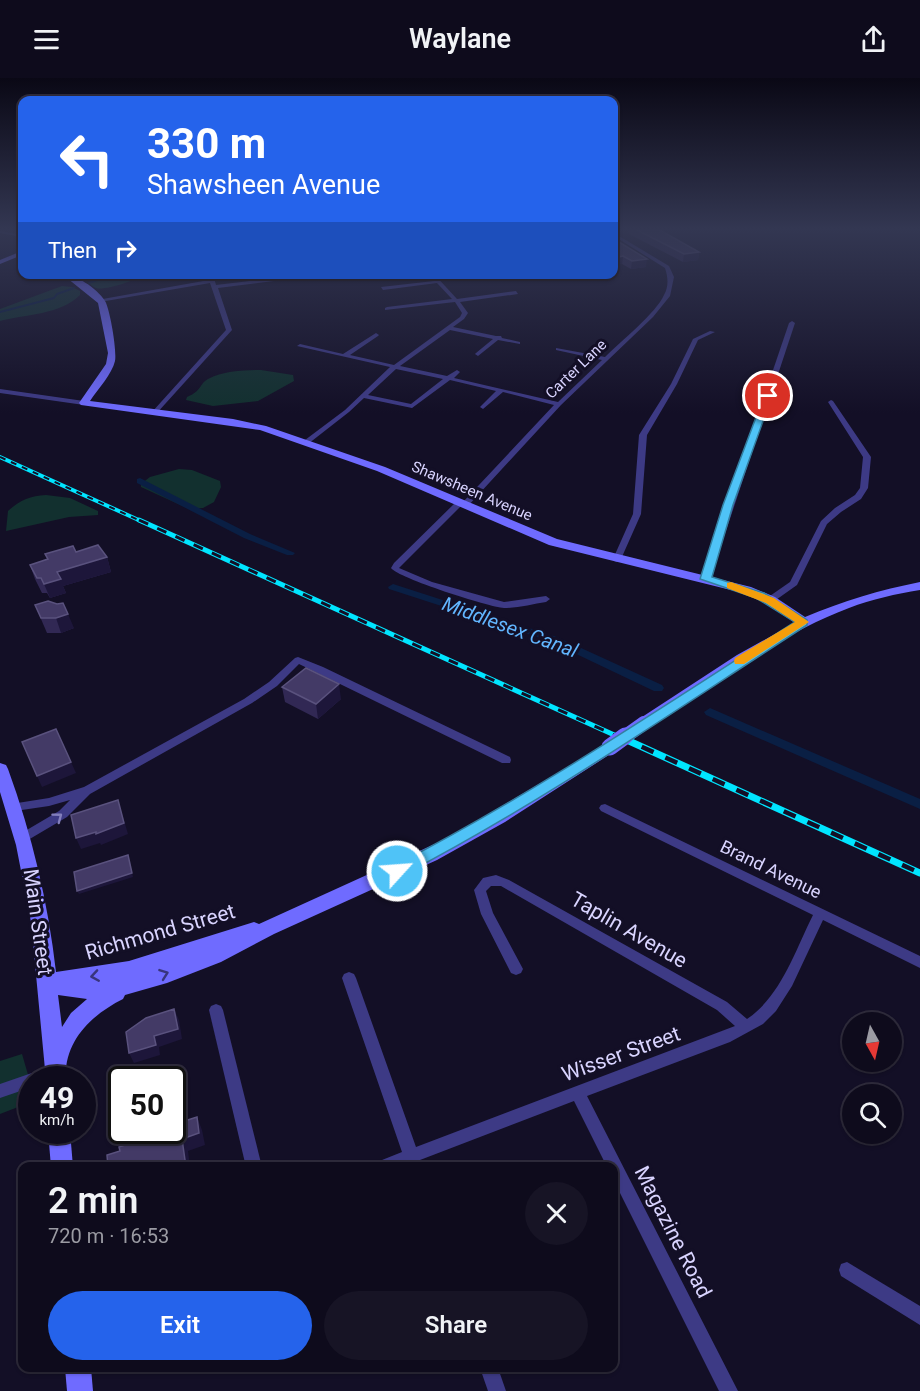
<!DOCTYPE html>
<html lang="en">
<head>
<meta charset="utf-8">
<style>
	:root { --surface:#0e0b1c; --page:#171425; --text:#f1f3f6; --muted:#9b9ba3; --line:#2e2b3b; --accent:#2563eb }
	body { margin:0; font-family:Roboto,sans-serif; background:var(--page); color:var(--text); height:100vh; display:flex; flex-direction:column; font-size:22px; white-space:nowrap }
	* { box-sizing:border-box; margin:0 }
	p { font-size:20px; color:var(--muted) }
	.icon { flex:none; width:33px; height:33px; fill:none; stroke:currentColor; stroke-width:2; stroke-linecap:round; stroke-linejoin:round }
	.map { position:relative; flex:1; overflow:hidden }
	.drawer { position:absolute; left:18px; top:1084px; width:600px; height:210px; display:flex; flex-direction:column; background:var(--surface); border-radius:12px; box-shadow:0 2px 4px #0004,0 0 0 2px var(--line) }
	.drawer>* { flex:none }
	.hud { position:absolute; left:18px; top:18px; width:600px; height:183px; border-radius:12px; box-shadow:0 2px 4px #0004,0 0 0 2px var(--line); background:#2563eb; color:#fff; overflow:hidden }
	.needle { width:39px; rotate:172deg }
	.controls { position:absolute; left:842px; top:934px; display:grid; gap:12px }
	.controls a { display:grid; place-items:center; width:60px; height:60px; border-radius:50%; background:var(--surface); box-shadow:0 2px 4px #0004,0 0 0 2px var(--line); font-size:30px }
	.speed { position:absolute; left:18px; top:988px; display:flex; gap:12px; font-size:30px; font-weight:700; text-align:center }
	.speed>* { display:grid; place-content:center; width:78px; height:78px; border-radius:50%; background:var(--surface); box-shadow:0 2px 4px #0004,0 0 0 2px var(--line); line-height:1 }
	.speed small { font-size:15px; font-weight:400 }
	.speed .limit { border:3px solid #111; border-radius:9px; background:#fff; color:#111 }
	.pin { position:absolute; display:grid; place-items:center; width:51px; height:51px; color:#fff; margin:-26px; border:3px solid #fff; border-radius:50%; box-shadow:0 2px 6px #0007 }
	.me { position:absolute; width:66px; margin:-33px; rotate:64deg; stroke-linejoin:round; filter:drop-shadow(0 0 4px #0008) }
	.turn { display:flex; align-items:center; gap:21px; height:126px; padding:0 30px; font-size:27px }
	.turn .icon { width:78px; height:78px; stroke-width:2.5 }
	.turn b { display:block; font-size:42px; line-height:51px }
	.then { display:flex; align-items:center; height:57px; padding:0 30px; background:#0003; gap:12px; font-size:22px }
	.round { display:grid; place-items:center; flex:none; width:63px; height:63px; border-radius:32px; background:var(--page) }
	.summary { display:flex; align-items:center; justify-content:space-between; height:102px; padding:0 30px }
	h1 { font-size:36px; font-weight:600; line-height:45px }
	.cta { display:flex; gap:12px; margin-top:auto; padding:12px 30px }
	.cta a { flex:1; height:69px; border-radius:36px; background:var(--accent); color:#fff; font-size:24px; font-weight:600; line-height:69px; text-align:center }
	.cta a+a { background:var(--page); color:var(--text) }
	header { display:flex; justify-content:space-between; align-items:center; height:78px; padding:0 30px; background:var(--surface); font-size:27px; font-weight:600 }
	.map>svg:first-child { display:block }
	.green { fill:#12302f }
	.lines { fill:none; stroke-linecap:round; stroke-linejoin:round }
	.stream { stroke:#0a1f44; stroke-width:2 }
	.canal { fill:#0a1f44; fill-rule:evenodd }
	.street { fill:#3d3a85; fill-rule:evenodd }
	.secondary { fill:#6f6bff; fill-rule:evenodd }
	.rail-far2-casing { stroke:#00e5ff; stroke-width:4 }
	.rail-far1-casing { stroke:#00e5ff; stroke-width:5 }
	.rail-casing { stroke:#00e5ff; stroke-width:7 }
	.rail-far2 { stroke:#130f26; stroke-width:2; stroke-dasharray:6; stroke-linecap:butt }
	.rail-far1 { stroke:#130f26; stroke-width:3; stroke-dasharray:10; stroke-linecap:butt }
	.rail { stroke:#130f26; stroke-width:4.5; stroke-dasharray:13; stroke-linecap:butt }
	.secondary-bridge-far1 { stroke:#6f6bff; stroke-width:14 }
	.secondary-bridge { stroke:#6f6bff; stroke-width:17 }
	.wall { fill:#312854 }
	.shaded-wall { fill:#1d163a }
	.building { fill:#433a66; stroke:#5a527e; stroke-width:1.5 }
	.oneway { stroke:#837fbc }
	.oneway2 { stroke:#38347d }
	.route { fill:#4fc3f7; stroke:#337fa1; stroke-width:1.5 }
	.slow { fill:#f59e0b }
	.labels { text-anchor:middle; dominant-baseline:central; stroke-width:6; stroke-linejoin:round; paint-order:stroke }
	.far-street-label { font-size:15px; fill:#d9d4ff; stroke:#130f26 }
	.street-label { font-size:18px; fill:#d9d4ff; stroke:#130f26 }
	.water-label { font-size:20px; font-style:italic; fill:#62b6ff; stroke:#130f26 }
	.near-street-label { font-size:21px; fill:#d9d4ff; stroke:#130f26 }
</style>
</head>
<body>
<header><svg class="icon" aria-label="menu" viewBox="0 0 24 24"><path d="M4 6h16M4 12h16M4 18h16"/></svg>Waylane<svg class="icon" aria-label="share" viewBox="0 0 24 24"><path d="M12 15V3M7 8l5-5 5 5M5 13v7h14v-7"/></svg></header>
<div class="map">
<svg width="920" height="1313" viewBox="0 0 920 1313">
	<rect width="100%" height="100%" fill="#130f26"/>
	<g class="green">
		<path d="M93,197v-1l51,1c-8,5 -39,16 -48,13 -3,-1 -5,-3 -7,-5l6,-5z"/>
		<path d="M62,208l10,1 8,4v4c-20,20 -54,19 -80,26v-12z"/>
		<path d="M261,292l32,5 1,6 -36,20 -45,5 -27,-6 1,-3c15,-6 12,-13 21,-18 15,-8 37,-9 53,-9z"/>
		<path d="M179,391l13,1 28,11 1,6 -7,15 -11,6 -14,1 -48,-22v-3l9,-7z"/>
		<path d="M46,417l24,3 28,13v4l-29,2 -63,14 2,-20c12,-11 22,-15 38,-16z"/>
		<path d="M22,976l9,31v17l-31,12v-53z"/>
	</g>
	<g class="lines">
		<g class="stream">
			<path d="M89,205l25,-9"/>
			<path d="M0,234l54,-14 3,-4 17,-6"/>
		</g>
		<g class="canal">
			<path d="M140,400l110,56 45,19 -2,2h-6l-43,-17 -107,-55v-4z"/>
			<path d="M393,506l164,53 105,48 2,3 -2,3h-8l-105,-50 -160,-52 -1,-2z"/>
			<path d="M710,630l210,91v10l-214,-94 -2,-3z"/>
		</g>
		<g class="street">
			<path d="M0,153l22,4v2l-22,-4z"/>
			<path d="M614,155l55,33 5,11 -4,19 -17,21 -92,88 -94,102 -6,-1 -62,62 33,14 72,20 42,-6 4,3 -4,3c-13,2 -28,6 -42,6 -15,-1 -106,-30 -113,-40l3,-5 63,-62 6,1 91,-97 -51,-13 -20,17 -3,-2 16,-16 -46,-11 -38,28 -48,-10 -15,14 -41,32 -4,-2 1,-2 40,-30 45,-43 -93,-21 3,-2 43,10 33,-21 3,2 -1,1 -28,19 44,10 66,-48 2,-4 -7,-11 -70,8v-2l2,-1 65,-8 -15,-16 -54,7 -2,-3 53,-6 -5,-7h5l23,25 59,-8 2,3 -58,8 8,11 -4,6 -11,8 43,9h5l1,2 18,4v2l-22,-4 -20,16 -3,-2 1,-1 17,-14 -43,-9 -50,36 47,10 10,-6 3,2 -6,6 104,24 44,-42 -46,-10v-2l49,9c14,-14 52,-45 59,-62 5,-9 4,-18 1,-27l-51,-32zM396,291l47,10 -32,25 -43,-9z"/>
			<path d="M208,196h5l3,11 94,-11h20l-112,14 14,42 -76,84h-4v-2l74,-82 -16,-47 -110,19 -3,-2 112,-20z"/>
			<path d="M792,243l3,2 -85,256 -4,3 -3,-1 -1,-2 87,-256z"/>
			<path d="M710,253l5,1 -17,8 -21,44 -30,51 -6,79 -20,45 -4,3 -3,-1 -1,-2 20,-45 6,-79 32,-51 22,-45z"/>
			<path d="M0,311l84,12 3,2 -3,2 -84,-12z"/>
			<path d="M831,322l2,1 38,56 -3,31 -7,11 -20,13 -14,12 -30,61 -24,17h-6v-4l23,-16 31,-61 14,-13 20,-13 5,-7 3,-31 -35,-55z"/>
			<path d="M298,579l25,10 187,90 1,3 -1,3h-8l-203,-99 -22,22 -25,17 -162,91 -23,23 -39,23 -4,2 -4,-2 -2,-3 2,-3 39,-23 11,-11 -21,6 -34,5 -4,-1 -2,-3 2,-3 38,-6 35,-11 160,-88 25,-17 26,-24z"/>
			<path d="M605,726l315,152v12l-97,-48 -31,66 -16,25 -13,13 -33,18 -143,54 151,295h-19l-105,-210v-14h-7l-33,-66 -154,59 3,7h-16v-2l-5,2h-28l3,-5 25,-10 -60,-174 2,-4 5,-2 5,2 2,4 60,169 319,-121 -18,-16 -216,-124h-10l-5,5 7,22 30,56 -2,4 -5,2 -5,-2 -30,-59 -7,-24 9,-12 13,-3 13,5 218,122 20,17c34,-23 48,-68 66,-104l-212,-104 -2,-3 2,-3z"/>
			<path d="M216,926l5,2 2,4 39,157h-16l-37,-157 2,-4z"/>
			<path d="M55,987l5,2 2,5 -2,5 -8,3h-20v7l-32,11v-14z"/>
			<path d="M847,1184l73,44v19l-79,-49 -2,-6 2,-6z"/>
			<path d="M480,1290h18l8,23h-18z"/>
		</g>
		<g class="secondary">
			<path d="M22,173v4l-22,9v-4z"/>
			<path d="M62,196c13,0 35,14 43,27 5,8 12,50 10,60 -3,13 -17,28 -25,40l143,18 33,7 119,41 172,72 194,48 24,10 30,20c38,-16 75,-27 115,-35v8c-24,4 -48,9 -71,18 -72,27 -136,76 -200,119h-10l-2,-4 2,-4 98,-64 58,-32 -30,-20 -22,-10 -194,-48 -172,-74 -117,-41 -179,-25 -2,-2 27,-39 2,-11 -10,-50z"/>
			<path d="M610,664l5,1 3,4 -3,4 -110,71 -68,38 -163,74 -53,28 -54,21 -42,12 -2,4c-32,16 -60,43 -57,81h-20l-15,-158 -15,-77 -16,-53v-29l6,2 2,4c24,66 40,133 48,203l73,-11 125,-39 5,2 189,-86zM58,917l29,4 -16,14 -9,14z"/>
			<path d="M48,1053h22l3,36h-22z"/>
			<path d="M65,1290h26l2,23h-26z"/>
		</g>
		<g class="rail-far2-casing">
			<path id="rail-far2" d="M0,379l143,65"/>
		</g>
		<g class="rail-far1-casing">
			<path id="rail-far1" d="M139,442l482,218"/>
		</g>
		<g class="rail-casing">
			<path id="rail" d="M618,658l302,137"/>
		</g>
		<use href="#rail-far2" class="rail-far2"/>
		<use href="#rail-far1" class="rail-far1"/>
		<use href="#rail" class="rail"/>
		<path class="secondary-bridge-far1" d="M623,660l21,-15"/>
		<path class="secondary-bridge" d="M610,669l15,-11"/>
	</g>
	<g class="wall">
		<path d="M630,151h28l41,23 -1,8 -15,2 -54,-28z"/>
		<path d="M614,161l32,28 -15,2 -9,-5z"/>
		<path d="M76,474l31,5 4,15 -48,14 3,7 -16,5 -3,-5h-5l-7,-14 -5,-14 17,-6 -2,-5z"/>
		<path d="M35,527l39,23 -13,5h-14z"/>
		<path d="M282,609l59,12 -23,20 -33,-17z"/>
	</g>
	<g class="shaded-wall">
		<path d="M699,174l-1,8 -15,2 1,-8z"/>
		<path d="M623,178l-1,8 -8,2v-8z"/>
		<path d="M647,181l-1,8 -15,2 1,-8z"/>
		<path d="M107,479l4,15 -48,14 3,7 -16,5 -6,-14 13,-12z"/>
		<path d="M68,536l6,14 -13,5 -5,-15z"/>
		<path d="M339,606l2,15 -23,20 -2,-15z"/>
		<path d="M71,684l5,11 -34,14 -5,-11z"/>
		<path d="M118,722l10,34 -27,11 -1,-2 -19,6 -5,-11z"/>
		<path d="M128,777l5,22 -54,17 -2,-3z"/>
		<path d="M174,931l5,11 3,19 -23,8 1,8 -26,8 -5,-10 25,-17z"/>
		<path d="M197,1039l5,13 3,15 -17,6 2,16h-4l-4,-28z"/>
	</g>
	<g class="building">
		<path d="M635,151h23l41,23 -15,2z"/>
		<path d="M614,161l33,20 -15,2 -9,-5 -9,2z"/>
		<path d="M98,467l9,12 -50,15 4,7 -17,5 -3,-6h-4l-7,-13 18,-6 -3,-5 28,-8 3,6z"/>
		<path d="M48,523l9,3 6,-1 5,11 -12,4h-15l-6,-13z"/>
		<path d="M306,590l33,16 -23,20 -34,-17z"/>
		<path d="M56,651l15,33 -34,14 -15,-34z"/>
		<path d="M118,722l6,23 -28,11v-2l-20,6 -5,-23z"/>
		<path d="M128,777l4,18 -55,18 -3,-19z"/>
		<path d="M174,931l4,20 -24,7 2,9 -27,8 -3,-21 20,-14z"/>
		<path d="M197,1039l2,16 -17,6 4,28h-78l-1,-12 13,-4 -1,-4 48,-16h5v-2l4,-1 -1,-4z"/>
	</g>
	<defs><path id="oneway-chevron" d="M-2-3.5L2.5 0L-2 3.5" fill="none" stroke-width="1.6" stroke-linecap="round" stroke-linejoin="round" transform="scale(1.5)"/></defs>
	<use class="oneway" href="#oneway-chevron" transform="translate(58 739) rotate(-37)"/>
	<g class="oneway2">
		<use href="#oneway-chevron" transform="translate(164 896) rotate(-20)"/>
		<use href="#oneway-chevron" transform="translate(95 898) rotate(171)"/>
	</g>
	<linearGradient id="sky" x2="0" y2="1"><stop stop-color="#0a0815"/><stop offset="0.45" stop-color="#333752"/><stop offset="1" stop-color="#333752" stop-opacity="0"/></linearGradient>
	<rect width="920" height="335" fill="url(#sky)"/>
	<path class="route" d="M768,315l4,3 -39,109 -21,72 52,16 43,27v5c-133,86 -264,177 -404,250l-6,2 -5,-2 -3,-4 3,-4c140,-72 270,-160 403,-245l-39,-24 -56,-19 23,-74 41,-109z"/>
	<path class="slow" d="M731,504l43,16 35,24 -65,42h-9l-1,-3 1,-3 60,-36 -29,-19 -39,-15v-5z"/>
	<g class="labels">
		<g class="far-street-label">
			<text transform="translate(576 291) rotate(-44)">Carter Lane</text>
			<text transform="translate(472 413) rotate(23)">Shawsheen Avenue</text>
		</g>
		<g class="street-label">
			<text transform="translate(771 791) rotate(26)">Brand Avenue</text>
		</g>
		<g class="water-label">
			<text transform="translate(510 549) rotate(20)">Middlesex Canal</text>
		</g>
		<g class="near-street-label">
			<text transform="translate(38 844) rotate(82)">Main Street</text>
			<text transform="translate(629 852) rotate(30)">Taplin Avenue</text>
			<text transform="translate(160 854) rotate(-16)">Richmond Street</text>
			<text transform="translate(621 976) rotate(-20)">Wisser Street</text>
			<text transform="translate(673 1154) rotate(63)">Magazine Road</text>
		</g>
	</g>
</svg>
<div class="controls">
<a><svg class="needle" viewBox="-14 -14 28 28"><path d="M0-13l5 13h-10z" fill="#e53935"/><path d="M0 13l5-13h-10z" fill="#9b9ba3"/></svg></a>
<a><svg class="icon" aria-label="search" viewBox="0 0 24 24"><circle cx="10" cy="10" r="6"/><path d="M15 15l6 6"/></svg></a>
</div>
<div class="speed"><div>49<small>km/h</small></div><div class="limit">50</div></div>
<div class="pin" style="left:768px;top:318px;background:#d93025"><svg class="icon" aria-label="arrive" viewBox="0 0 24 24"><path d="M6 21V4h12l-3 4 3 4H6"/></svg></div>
<svg class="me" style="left:397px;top:793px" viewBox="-20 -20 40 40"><circle r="17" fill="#4fc3f7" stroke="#fff" stroke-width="3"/><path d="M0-11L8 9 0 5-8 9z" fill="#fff"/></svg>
<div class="hud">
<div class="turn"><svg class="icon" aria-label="left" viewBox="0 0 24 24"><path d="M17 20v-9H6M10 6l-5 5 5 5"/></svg><div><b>330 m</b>Shawsheen Avenue</div></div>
<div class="then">Then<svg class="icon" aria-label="right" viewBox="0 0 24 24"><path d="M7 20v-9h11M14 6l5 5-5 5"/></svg></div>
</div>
<section class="drawer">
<div class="summary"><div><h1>2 min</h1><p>720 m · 16:53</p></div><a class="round"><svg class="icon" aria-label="close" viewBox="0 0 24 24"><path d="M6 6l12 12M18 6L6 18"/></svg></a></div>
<div class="cta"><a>Exit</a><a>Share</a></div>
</section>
</div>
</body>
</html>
